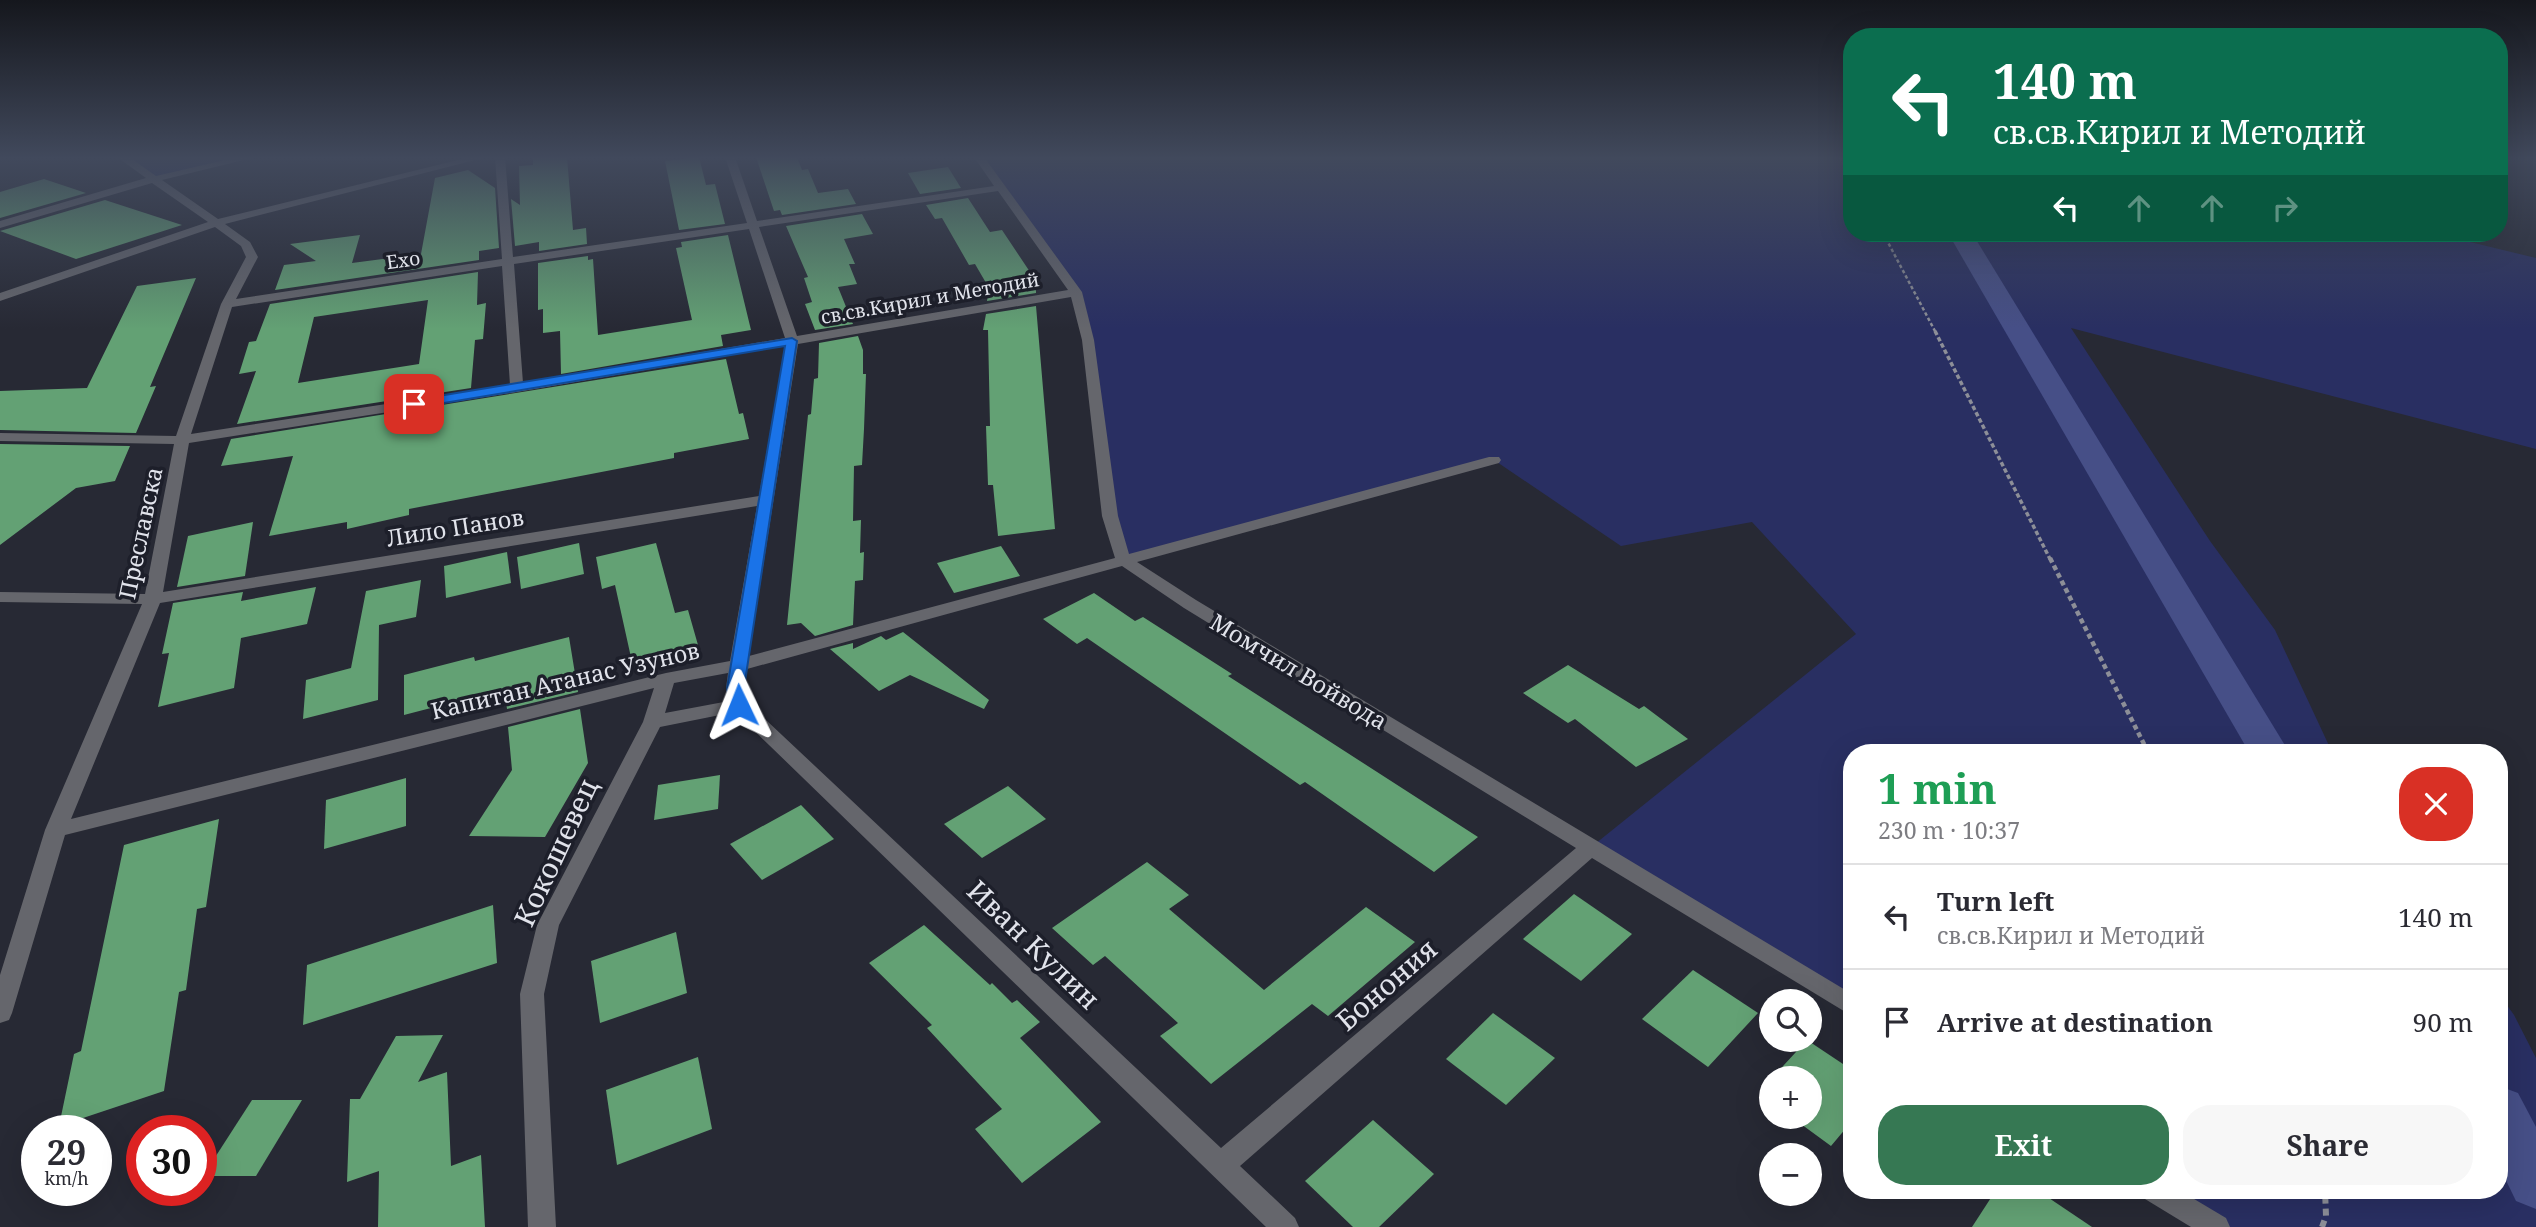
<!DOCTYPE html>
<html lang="en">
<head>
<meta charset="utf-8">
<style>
	:root { --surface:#fff; --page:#f7f7f7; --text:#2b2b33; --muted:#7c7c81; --line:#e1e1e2; --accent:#367853 }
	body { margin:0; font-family:"Noto Serif",serif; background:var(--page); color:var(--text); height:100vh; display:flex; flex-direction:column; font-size:26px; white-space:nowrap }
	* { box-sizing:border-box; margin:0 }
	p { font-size:23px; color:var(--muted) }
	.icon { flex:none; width:38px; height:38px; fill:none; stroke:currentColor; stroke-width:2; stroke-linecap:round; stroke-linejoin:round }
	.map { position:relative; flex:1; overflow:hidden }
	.side { position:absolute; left:1843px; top:744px; width:665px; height:455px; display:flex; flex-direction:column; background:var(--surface); border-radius:28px; box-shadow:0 7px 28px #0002 }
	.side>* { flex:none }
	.guide { position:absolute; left:1843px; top:28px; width:665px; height:214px; border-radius:28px; box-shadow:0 7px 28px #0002; background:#0b6e4f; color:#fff; overflow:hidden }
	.controls { position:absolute; left:1759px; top:989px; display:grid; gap:14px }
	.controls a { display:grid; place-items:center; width:63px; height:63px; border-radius:50%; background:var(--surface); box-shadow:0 7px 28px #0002; font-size:35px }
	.speed { position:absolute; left:21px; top:1115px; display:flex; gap:14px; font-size:35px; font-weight:700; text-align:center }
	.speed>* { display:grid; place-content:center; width:91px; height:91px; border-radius:50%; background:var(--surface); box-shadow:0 7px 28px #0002; line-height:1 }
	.speed small { font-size:18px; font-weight:400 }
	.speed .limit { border:10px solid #d22; background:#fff; color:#111 }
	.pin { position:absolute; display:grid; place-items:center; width:60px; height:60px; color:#fff; margin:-30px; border-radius:14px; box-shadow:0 4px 10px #0006 }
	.me { position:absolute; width:77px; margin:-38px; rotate:358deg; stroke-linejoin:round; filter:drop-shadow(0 0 5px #0008) }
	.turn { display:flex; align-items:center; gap:24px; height:147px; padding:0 35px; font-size:32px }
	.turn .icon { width:91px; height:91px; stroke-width:2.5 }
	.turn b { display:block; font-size:49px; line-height:60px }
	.lanes { display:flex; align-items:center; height:66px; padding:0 35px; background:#0003; justify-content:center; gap:35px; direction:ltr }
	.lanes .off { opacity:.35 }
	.round { display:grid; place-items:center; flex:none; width:74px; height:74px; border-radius:28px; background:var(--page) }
	.overview { display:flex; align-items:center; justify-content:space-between; height:119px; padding:0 35px }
	h1 { font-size:42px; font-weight:700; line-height:52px; color:#1e9e55 }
	.primary-button { display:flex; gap:14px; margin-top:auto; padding:14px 35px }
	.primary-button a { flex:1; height:80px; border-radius:28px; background:var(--accent); color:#fff; font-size:28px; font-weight:700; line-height:80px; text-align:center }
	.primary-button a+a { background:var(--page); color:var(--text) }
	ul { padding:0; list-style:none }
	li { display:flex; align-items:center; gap:21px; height:105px; padding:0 35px; border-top:2px solid var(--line) }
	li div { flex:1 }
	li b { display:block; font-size:26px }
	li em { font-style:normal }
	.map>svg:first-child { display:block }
	.green { fill:#292f62 }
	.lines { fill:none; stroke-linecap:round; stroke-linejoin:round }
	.canal { fill:#464f87; fill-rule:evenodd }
	.building { fill:#63a174; fill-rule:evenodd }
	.path-far3 { stroke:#8d8f98; stroke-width:2.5; stroke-dasharray:3.5 2.5; stroke-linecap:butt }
	.path-far2 { stroke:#8d8f98; stroke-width:3.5; stroke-dasharray:4.5 2.5; stroke-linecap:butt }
	.path-far1 { stroke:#8d8f98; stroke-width:4.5; stroke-dasharray:5 3.5; stroke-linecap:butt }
	.path { stroke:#8d8f98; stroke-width:6; stroke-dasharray:7 5; stroke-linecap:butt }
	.minor { fill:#65666c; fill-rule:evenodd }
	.route { fill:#1a73e8; stroke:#114b97; stroke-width:2 }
	.labels { text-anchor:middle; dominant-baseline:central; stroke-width:7; stroke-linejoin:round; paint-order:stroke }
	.far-street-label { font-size:19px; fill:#e1e3eb; stroke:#1d1f2a }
	.street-label { font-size:23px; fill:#e1e3eb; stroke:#1d1f2a }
	.near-street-label { font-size:28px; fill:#e1e3eb; stroke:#1d1f2a }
</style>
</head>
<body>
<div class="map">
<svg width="2536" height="1227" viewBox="0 0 2536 1227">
	<rect width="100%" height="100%" fill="#272934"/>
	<g class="green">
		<path d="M122,157h129l-100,23z"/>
		<path d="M979,157h872l1,76h581l103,25v191l-465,-121 139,213 65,89 57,122h-480l-1,254 -261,-158 266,-214 -104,-112 -131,24 -127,-86 -370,99 -48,-267z"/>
		<path d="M2499,994l15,21 22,43v169h-320l-61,-37h344z"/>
	</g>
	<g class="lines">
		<g class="canal">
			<path d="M1948,233h24l317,519h-40z"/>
			<path d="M2499,1086l19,7 18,34v82l-20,-8 -17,-35z"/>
		</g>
	</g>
	<g class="building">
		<path d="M533,157h34l6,73 13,-2 1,16 -48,7v-9l-24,4 -4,-47 9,6 -1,-39 14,-1z"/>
		<path d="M699,157l7,28 9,-1 10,40 -46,6 -14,-69z"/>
		<path d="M756,157h41l5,13 6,-1 10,24 30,-4 8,15 -74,11 -2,-5 -6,1z"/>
		<path d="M948,167l13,21 -41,6 -12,-21z"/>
		<path d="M468,170l27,18 4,60 -20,3v9l-204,30 9,-25 32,-4 -26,-17 70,-9 -8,28 69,-9 14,-76z"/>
		<path d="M44,179l42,14 -86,25v-26z"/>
		<path d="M968,198l22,34 12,-2 34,51v12l-49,8 2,-13 -14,-24 -6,1 -27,-47 -7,1 -9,-14z"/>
		<path d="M105,200l77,25 -106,34 -76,-28z"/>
		<path d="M862,214l11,20 -29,5 11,25h-6l8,20 -19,3 15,37 -38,6 -10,-26 7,-2 -8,-24 4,-1 -22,-51z"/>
		<path d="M728,235l23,95 -30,5 2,11 -162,28 -1,-43 -17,2v-24l-5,1v-47l50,-7v4l5,-1 5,76 94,-15 -16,-72 6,-1 -1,-5z"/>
		<path d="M478,272l-1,33 9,-2 -3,36 -8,1 -4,48 -234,36 19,-53 -17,3 10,-32 7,-1 14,-37zM428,300l-9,64 -121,19 16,-66z"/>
		<path d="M196,278l-46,109 6,-1 -20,47 -136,-3v-39l87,-3 50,-102z"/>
		<path d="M1036,306l19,223 -57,7 -5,-51h-5l-2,-59h4l-2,-96h-5l3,-16z"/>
		<path d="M858,336l5,14v24h3l-2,55 -2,36 -8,1 -1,55 8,-1 -1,33 4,-1 -1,28 -8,1 -2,44 -38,11 -14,-13 -14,2 21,-210 3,-1 3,-35 4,-1 1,-35z"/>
		<path d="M726,359l13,55 4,-1 6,26 -75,14v5l-265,51v6l-62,14v-7l-78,14 24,-80 -72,10 10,-27z"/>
		<path d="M0,444l130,2 -15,35 -39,7 -76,57z"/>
		<path d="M253,522l-8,54 -68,11 11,-51z"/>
		<path d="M579,543l5,31 -63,15 -4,-32z"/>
		<path d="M656,543l19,70 13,-3 10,35 -66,17 -17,-77 -13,4 -6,-32z"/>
		<path d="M1001,546l19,30 -66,17 -17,-30z"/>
		<path d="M507,552l4,31 -65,15 -2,-32z"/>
		<path d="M421,580l-5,37 -37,8 -1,75 -75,19 3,-39 45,-12 15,-77z"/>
		<path d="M316,587l-9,37 -66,14 -7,50 -76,19 11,-54 -7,1 11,-51 70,-11 -2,9z"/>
		<path d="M1094,593l41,28 8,-4 89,57 -4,2 250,161 -44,35 -129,-90 -5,3 -213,-147 -10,6 -34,-25z"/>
		<path d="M903,632l86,68 -5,9 -74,-34 -31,16 -49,-42 23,-6v6l28,-13 5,4z"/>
		<path d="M569,637l9,55 -71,17 -3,-20 -100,26v-40l70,-18 1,4z"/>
		<path d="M1568,665l71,44 5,-3 44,33 -52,28 -61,-48 -7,4 -45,-30z"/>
		<path d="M580,709l8,54 -43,74 -76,-1 43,-66 -4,-43z"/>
		<path d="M720,775l-2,34 -64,11 4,-35z"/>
		<path d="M406,778v48l-82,23 2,-49z"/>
		<path d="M1008,786l38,33 -64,39 -38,-34z"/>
		<path d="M801,805l33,34 -72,41 -32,-36z"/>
		<path d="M219,819l-13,88 -9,2 -11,81 -7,2 -15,99 -105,35 15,-72 7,-3 43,-206z"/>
		<path d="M1147,862l42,33 -20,14 95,81 102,-83 49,35 -87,74 -16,-12 -101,80 -51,-48 18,-13 -73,-67 -12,9 -41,-37z"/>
		<path d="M1574,894l58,40 -51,47 -58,-42z"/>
		<path d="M493,905l4,58 -194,62 4,-60z"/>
		<path d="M924,925l66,60 2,-2 20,20 5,-3 23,22 -20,16 81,84 -79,61 -47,-54 27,-20 -75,-81 5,-3 -63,-62z"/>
		<path d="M676,932l11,61 -87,30 -9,-62z"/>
		<path d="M1693,970l65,43 -50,54 -66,-48z"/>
		<path d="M1493,1013l62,45 -49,47 -60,-46z"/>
		<path d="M443,1035l-25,47 29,-10 4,94 30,-11 4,72h-107l1,-56 -32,11 3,-83h10l36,-63z"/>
		<path d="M1807,1040l45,30v51l-21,25 -41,-30h20v-38h-38z"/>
		<path d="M698,1057l14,72 -95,36 -11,-75z"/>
		<path d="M252,1100h50l-46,76h-53z"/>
		<path d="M1373,1120l61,54 -55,53h-26l-48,-46z"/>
		<path d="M1996,1190h41l55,37h-120z"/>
	</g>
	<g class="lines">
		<g class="path-far3">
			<path d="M1840,157l12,19"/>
			<path d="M1883,233l53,100"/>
		</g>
		<path class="path-far2" d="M1935,331l115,228"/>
		<path class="path-far1" d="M2050,558l98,194"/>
		<path class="path" d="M2322,1227l4,-11 -1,-26"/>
		<g class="minor">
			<path d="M117,157h12l27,19 82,-19h18l-94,23 56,39 252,-62h17l-262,67 25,18 8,15 -22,42 266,-40 -7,-102h10l8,100 234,-34 -22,-66h10l22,64 237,-35 -20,-29h10l98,135 12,48 24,176 11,38 360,-97h10l2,3 -2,3 -362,99 59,38 656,394v22l-260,-158 -352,308 55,52 4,9h-33l-531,-515 -75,15 -101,198 -15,69 12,233h-28l-8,-233 17,-69 106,-203 11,-34 -589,147 -53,178 -3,7 -9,3v-48l45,-145 97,-226 -142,-2v-10l145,2 29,-150 -174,-3v-8l176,3 45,-132 25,-47 -5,-11 -26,-19 -215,74v-8l208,-71 -56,-39 -152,45v-7l146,-43zM998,191l70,99 -271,46 -38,-109zM749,229l36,109 -262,45 -9,-119zM502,266l8,119 -319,49 41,-127zM1071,297l11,43 20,176 13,42 -366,98 49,-312zM785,346l-26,150 -596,96 26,-149 328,-51zM757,506l-27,155 -64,12 -595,146 89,-216zM1122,566l62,42 392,240 -355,300 -473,-445 -4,-15 3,-19zM728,673l-2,15 3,13 -64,12 9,-30z"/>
			<path d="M2141,1190h38l47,28 4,9h-39l-46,-28z"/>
		</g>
	</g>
	<linearGradient id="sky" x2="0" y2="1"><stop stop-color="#15171d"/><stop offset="0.48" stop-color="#41495c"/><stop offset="1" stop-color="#41495c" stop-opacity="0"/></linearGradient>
	<rect width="2536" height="329" fill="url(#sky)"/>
	<path class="route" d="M792,338l5,3 -53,347 4,17 -9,6 -9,-6 -3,-17 58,-342 -371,62 -7,-4 7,-4z"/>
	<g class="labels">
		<g class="far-street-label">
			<text transform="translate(403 260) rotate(-8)">Ехо</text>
			<text transform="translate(930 298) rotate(-10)">св.св.Кирил и Методий</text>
		</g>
		<g class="street-label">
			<text transform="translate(455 527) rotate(-9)">Лило Панов</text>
			<text transform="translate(140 533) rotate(-78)">Преславска</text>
			<text transform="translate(1299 671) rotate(31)">Момчил Войвода</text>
			<text transform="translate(565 680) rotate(-13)">Капитан Атанас Узунов</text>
		</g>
		<g class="near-street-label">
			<text transform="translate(555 852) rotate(-65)">Кокошевец</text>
			<text transform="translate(1034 944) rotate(44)">Иван Кулин</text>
			<text transform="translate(1386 984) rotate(-41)">Бонония</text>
		</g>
	</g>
</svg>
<div class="controls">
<a><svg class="icon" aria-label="search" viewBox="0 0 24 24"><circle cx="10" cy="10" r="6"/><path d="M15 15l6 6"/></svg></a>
<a>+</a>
<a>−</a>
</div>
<div class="speed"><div>29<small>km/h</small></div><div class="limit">30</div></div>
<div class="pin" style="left:414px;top:404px;background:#d93025"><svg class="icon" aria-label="arrive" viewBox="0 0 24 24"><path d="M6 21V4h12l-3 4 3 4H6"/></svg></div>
<svg class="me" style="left:739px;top:705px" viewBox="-20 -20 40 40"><path d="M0-17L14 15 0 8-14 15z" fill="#1a73e8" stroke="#fff" stroke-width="4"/></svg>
<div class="guide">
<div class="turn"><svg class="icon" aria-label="left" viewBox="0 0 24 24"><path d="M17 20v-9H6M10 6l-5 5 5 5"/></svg><div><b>140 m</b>св.св.Кирил и Методий</div></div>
<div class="lanes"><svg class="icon" aria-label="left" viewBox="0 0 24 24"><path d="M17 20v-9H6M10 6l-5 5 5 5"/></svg><svg class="icon off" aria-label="ahead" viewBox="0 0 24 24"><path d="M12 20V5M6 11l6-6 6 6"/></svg><svg class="icon off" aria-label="ahead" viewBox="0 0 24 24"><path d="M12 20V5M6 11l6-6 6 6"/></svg><svg class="icon off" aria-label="right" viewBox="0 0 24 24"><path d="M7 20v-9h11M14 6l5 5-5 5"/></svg></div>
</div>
<section class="side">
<div class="overview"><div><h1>1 min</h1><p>230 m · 10:37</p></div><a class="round" style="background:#d93025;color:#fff"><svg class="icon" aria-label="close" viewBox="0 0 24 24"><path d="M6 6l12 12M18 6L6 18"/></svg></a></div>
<ul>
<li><svg class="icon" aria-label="left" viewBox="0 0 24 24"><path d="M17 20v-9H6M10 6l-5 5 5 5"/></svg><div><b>Turn left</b><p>св.св.Кирил и Методий</p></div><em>140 m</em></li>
<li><svg class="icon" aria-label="arrive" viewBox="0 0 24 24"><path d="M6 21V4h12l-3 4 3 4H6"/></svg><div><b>Arrive at destination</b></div><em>90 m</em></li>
</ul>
<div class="primary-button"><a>Exit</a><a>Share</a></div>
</section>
</div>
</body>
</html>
